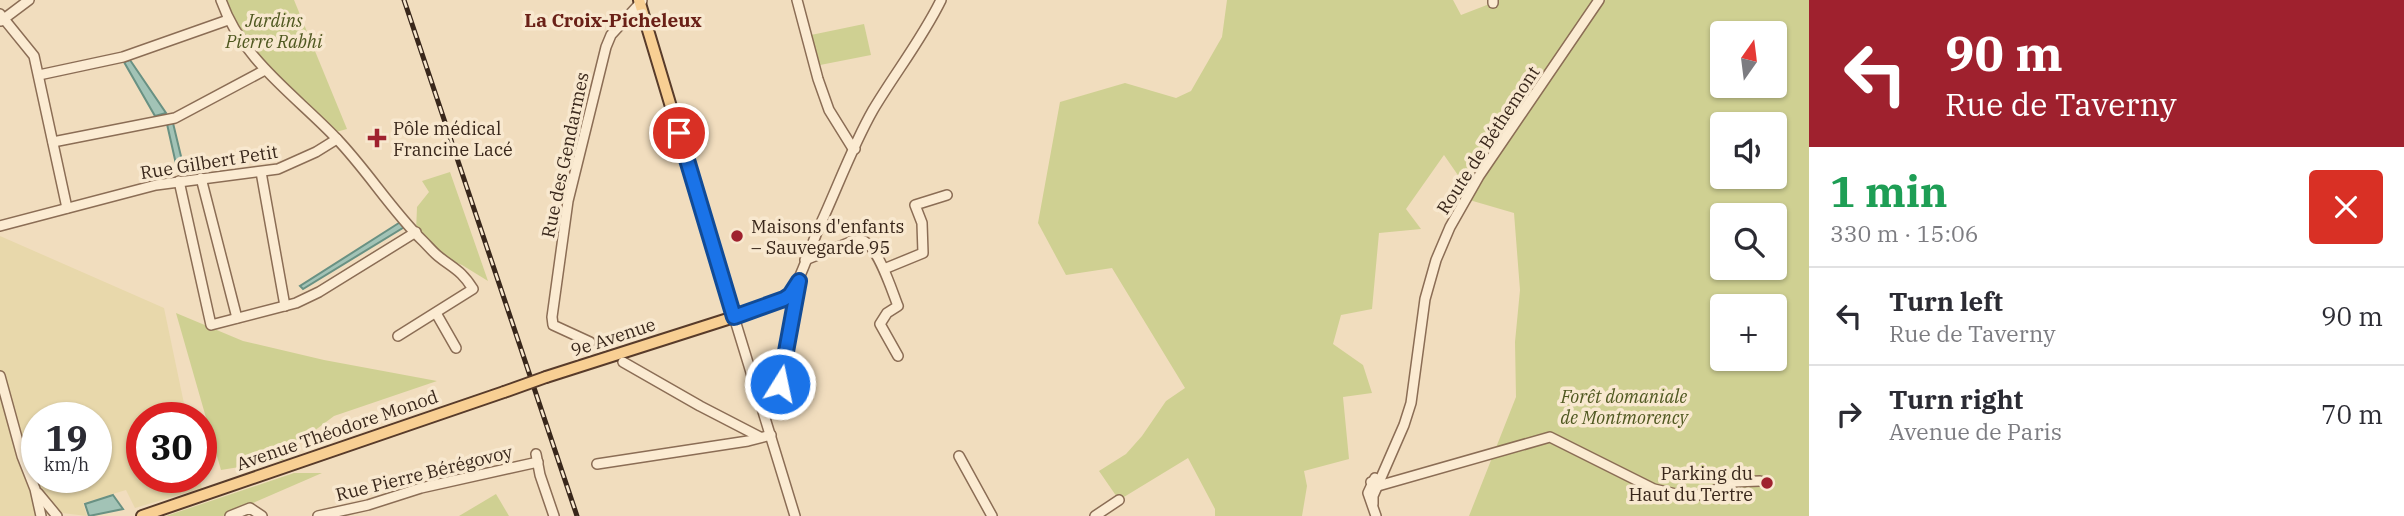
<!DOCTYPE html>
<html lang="en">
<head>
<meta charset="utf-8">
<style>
	:root { --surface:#fff; --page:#f7f7f7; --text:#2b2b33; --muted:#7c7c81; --line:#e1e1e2 }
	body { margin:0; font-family:"IBM Plex Serif",serif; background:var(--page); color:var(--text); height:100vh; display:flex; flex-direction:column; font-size:26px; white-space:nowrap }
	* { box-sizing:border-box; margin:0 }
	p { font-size:23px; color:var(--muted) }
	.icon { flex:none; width:38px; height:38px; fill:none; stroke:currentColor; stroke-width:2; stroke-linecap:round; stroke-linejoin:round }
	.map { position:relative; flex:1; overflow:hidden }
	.panel { display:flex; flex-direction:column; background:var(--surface); width:595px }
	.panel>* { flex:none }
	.guide { background:#9f212e; color:#fff; overflow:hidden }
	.needle { width:46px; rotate:14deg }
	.controls { position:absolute; left:1710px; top:21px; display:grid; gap:14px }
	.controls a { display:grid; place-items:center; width:77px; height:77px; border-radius:7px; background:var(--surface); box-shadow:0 2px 5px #0004; font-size:35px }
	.speed { position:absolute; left:21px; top:402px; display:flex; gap:14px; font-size:35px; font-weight:700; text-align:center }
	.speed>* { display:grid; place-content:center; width:91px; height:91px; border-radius:50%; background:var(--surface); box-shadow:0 2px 5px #0004; line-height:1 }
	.speed small { font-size:18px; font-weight:400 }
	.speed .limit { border:10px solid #d22; background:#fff; color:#111 }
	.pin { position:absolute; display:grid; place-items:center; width:60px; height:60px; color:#fff; margin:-30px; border:4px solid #fff; border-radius:50%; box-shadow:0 2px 7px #0007 }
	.me { position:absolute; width:77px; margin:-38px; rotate:10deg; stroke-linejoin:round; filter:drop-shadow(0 0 5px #0008) }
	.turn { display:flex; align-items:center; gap:24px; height:147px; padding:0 21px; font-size:32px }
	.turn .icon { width:91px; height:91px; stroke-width:2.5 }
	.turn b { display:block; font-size:49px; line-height:60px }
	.round { display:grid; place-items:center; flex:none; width:74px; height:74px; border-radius:7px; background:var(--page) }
	.summary { display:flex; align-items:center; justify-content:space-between; height:119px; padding:0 21px }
	h1 { font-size:42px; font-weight:700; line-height:52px; color:#1e9e55 }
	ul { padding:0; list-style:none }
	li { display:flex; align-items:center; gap:21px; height:98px; padding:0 21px; border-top:2px solid var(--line) }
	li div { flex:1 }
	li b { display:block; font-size:26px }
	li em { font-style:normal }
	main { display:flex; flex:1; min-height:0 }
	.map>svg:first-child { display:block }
	.farmland { fill:#e8d8ab; fill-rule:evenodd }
	.green { fill:#cfd092; fill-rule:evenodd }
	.water { fill:#a2c3b6; stroke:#699183; stroke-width:2 }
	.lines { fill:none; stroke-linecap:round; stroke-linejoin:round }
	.minor-casing { stroke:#8b6d55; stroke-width:12 }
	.major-casing { stroke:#583b2a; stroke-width:14 }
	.minor { stroke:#fbebd2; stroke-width:9 }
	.major { stroke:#f8cf93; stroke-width:10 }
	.rail-casing { stroke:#39271b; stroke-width:5 }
	.rail { stroke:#f8e8cf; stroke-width:2.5; stroke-dasharray:8; stroke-linecap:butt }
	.major-bridge-casing { stroke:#583b2a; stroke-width:14; stroke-linecap:butt }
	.major-bridge { stroke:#f8cf93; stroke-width:10 }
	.route-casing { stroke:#114b97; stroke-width:18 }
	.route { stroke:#1a73e8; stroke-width:12 }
	.poi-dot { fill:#9f212e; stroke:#f8e8cf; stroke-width:2.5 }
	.labels { text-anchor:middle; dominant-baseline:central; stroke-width:7; stroke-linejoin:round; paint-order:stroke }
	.park-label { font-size:18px; font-style:italic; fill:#4f5820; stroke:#f8e8cf }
	.poi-label { font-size:18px; fill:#39271b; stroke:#f8e8cf; text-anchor:start }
	.street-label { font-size:18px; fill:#39271b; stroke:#f8e8cf }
	.neighbourhood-label { font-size:19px; font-weight:bold; fill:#6a2017; stroke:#f8e8cf }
</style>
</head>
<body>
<main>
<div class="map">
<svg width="1809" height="516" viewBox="0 0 1809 516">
	<rect width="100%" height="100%" fill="#f1ddbe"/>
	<path class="farmland" d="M0,236l164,72 23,110h-45v60h57l3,10 -67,20 -9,-18 -43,13 4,13 -25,-3 -26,3h-36zM37,418h59v60h-59z"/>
	<g class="green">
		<path d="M223,0h71l53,129 -11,3 -88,-86z"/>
		<path d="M1227,0h226l8,15 31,-12v-3h317v516h-340l47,-119 -1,-55 5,-52 -6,-77 -48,-14 -4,-18 -18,-26 -38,54 15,20 -42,4 -7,76 -31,6 -8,29 30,21 9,28 -29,4 6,62 -45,12 3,15 -5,30h-87v-7l-27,-51 -69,42 -20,-29 27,-17 16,-18 24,-35 19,-13 -73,-120 -46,7 -28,-52 22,-121 65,-19 51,15 15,-7 31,-54zM1722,33h52v53h-52zM1722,124h52v53h-52zM1722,215h52v53h-52zM1722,306h52v53h-52z"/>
		<path d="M864,24l7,31 -51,10 -9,-30z"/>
		<path d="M450,172l38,109 -26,-16 -24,-9 -22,-24 1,-25 12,-15 -7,-11z"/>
		<path d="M176,313l67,28 81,19 113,21 -103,35 -28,21 -23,23 -62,10z"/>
		<path d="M294,473h28l-99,43h-57z"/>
		<path d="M496,494l13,22h-50z"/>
	</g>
	<g class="water">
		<path d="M130,60l36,53 -11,3 -31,-54z"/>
		<path d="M173,123l12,50h-7l-11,-49z"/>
		<path d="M402,221l4,5 -103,63 -3,-3z"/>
		<path d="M113,495l10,14 -34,7 -4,-12z"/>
	</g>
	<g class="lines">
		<g class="minor-casing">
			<g id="minor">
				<path d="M221,0c21,60 73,94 115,138 31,32 56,73 87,103 5,5 10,11 15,15 16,13 23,14 35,33l-75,47"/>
				<path d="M797,0l21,79 11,31 23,37 3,2"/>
				<path d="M1493,0v3"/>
				<path d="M0,14l34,42 33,152"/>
				<path d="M1,21l28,-21"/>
				<path d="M39,75l84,-18 105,-37"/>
				<path d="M53,142l122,-24 90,-48"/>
				<path d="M261,172l24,134"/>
				<path d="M201,178l36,140"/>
				<path d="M179,181l32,144 85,-22 23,-11 97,-60"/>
				<path d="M0,226l156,-41 122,-16 38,-17 21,-13"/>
				<path d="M805,260l48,-19c3,0 7,-2 11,0 15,8 28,50 34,65l-11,7 -7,11 18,32"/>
				<path d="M884,269l39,-16 -1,-30 -7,-18 32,-10"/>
				<path d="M436,313l20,35"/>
				<path d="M590,342l-37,-17 -1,-8 16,-116 38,-154 5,-12 31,-34"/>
				<path d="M623,362l77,44 60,31"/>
				<path d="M0,376l22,80 13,33 6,27"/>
				<path d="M775,411l23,-125"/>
				<path d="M536,454l4,21 14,41"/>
				<path d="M959,456l33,60"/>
				<path d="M597,464l151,-23 23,-6"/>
				<path d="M1375,478l-7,15 8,23"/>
				<path d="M1371,482l7,4 172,-49 104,52 26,6h23l31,-13 26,-1"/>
				<path d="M38,493l19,23"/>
				<path d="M1373,504v-8l31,-71 7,-22 14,-104 11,-39 14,-33 29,-51 120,-176"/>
				<path d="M230,516l20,-8 12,8"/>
				<path d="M318,516l50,-11 53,-17 117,-26"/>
				<path d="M795,516l-61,-199 50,-18c16,-11 27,-56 37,-76 17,-37 32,-78 52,-113 22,-37 49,-71 68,-110"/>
				<path d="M1095,516l24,-16"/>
			</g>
		</g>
		<g class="major-casing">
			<g id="major">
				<path d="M546,377l188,-60 -95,-317"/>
				<path d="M142,516l362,-124"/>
			</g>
		</g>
		<use href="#minor" class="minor"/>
		<use href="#major" class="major"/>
		<g class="rail-casing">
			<path id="rail" d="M404,0l173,516"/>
		</g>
		<use href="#rail" class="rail"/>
		<g class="major-bridge-casing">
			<path id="major-bridge" d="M504,392l42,-15"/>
		</g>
		<use href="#major-bridge" class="major-bridge"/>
	</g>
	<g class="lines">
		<g class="route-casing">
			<path id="route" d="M679,133l55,184 50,-18 6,-4 9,-14 -19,103"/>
		</g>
		<use href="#route" class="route"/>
	</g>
	<g class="poi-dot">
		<path d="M373.5 127.5h7v7h7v7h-7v7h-7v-7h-7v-7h7z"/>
		<circle cx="737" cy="236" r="7"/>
		<circle cx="1767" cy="483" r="7"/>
	</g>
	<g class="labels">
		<g class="park-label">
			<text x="274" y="20">Jardins<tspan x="274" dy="21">Pierre Rabhi</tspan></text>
			<text x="1624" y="396">Forêt domaniale<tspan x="1624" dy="21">de Montmorency</tspan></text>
		</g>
		<g class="poi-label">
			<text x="393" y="128">Pôle médical<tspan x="393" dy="21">Francine Lacé</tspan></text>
			<text x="751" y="226">Maisons d'enfants<tspan x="751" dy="21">– Sauvegarde 95</tspan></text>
			<text x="1753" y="473" text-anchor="end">Parking du<tspan x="1753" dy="21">Haut du Tertre</tspan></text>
		</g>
		<g class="street-label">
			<text transform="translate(1488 140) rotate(-57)">Route de Béthemont</text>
			<text transform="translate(565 155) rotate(-78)">Rue des Gendarmes</text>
			<text transform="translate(209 162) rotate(-9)">Rue Gilbert Petit</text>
			<text transform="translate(613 337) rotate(-18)">9e Avenue</text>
			<text transform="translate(337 430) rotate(-19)">Avenue Théodore Monod</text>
			<text transform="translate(424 473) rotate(-14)">Rue Pierre Bérégovoy</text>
		</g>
		<g class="neighbourhood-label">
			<text x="613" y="20">La Croix-Picheleux</text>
		</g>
	</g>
</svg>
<div class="controls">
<a><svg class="needle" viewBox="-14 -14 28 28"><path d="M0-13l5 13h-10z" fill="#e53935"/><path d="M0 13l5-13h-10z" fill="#7c7c81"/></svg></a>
<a><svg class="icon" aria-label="sound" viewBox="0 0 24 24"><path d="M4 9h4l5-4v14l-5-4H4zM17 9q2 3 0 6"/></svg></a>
<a><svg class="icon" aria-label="search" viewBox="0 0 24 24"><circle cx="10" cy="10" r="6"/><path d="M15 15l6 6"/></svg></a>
<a>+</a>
</div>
<div class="speed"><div>19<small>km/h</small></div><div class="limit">30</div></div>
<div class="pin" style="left:679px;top:133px;background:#d93025"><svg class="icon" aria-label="arrive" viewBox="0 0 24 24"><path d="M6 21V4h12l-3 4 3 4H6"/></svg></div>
<svg class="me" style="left:780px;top:384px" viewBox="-20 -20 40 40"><circle r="17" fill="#1a73e8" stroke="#fff" stroke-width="3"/><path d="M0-11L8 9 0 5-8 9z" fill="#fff"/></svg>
</div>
<section class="panel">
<div class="guide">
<div class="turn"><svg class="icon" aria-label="left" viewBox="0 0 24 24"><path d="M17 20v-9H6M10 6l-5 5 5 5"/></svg><div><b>90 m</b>Rue de Taverny</div></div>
</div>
<div class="summary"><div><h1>1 min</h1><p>330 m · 15:06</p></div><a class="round" style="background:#d93025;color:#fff"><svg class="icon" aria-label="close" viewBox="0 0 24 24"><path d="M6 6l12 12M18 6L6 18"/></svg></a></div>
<ul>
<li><svg class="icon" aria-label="left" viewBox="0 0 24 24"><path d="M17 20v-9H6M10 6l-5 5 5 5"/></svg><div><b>Turn left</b><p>Rue de Taverny</p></div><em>90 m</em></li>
<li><svg class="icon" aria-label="right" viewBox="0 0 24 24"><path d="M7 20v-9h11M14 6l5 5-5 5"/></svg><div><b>Turn right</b><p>Avenue de Paris</p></div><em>70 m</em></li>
</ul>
</section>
</main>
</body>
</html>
